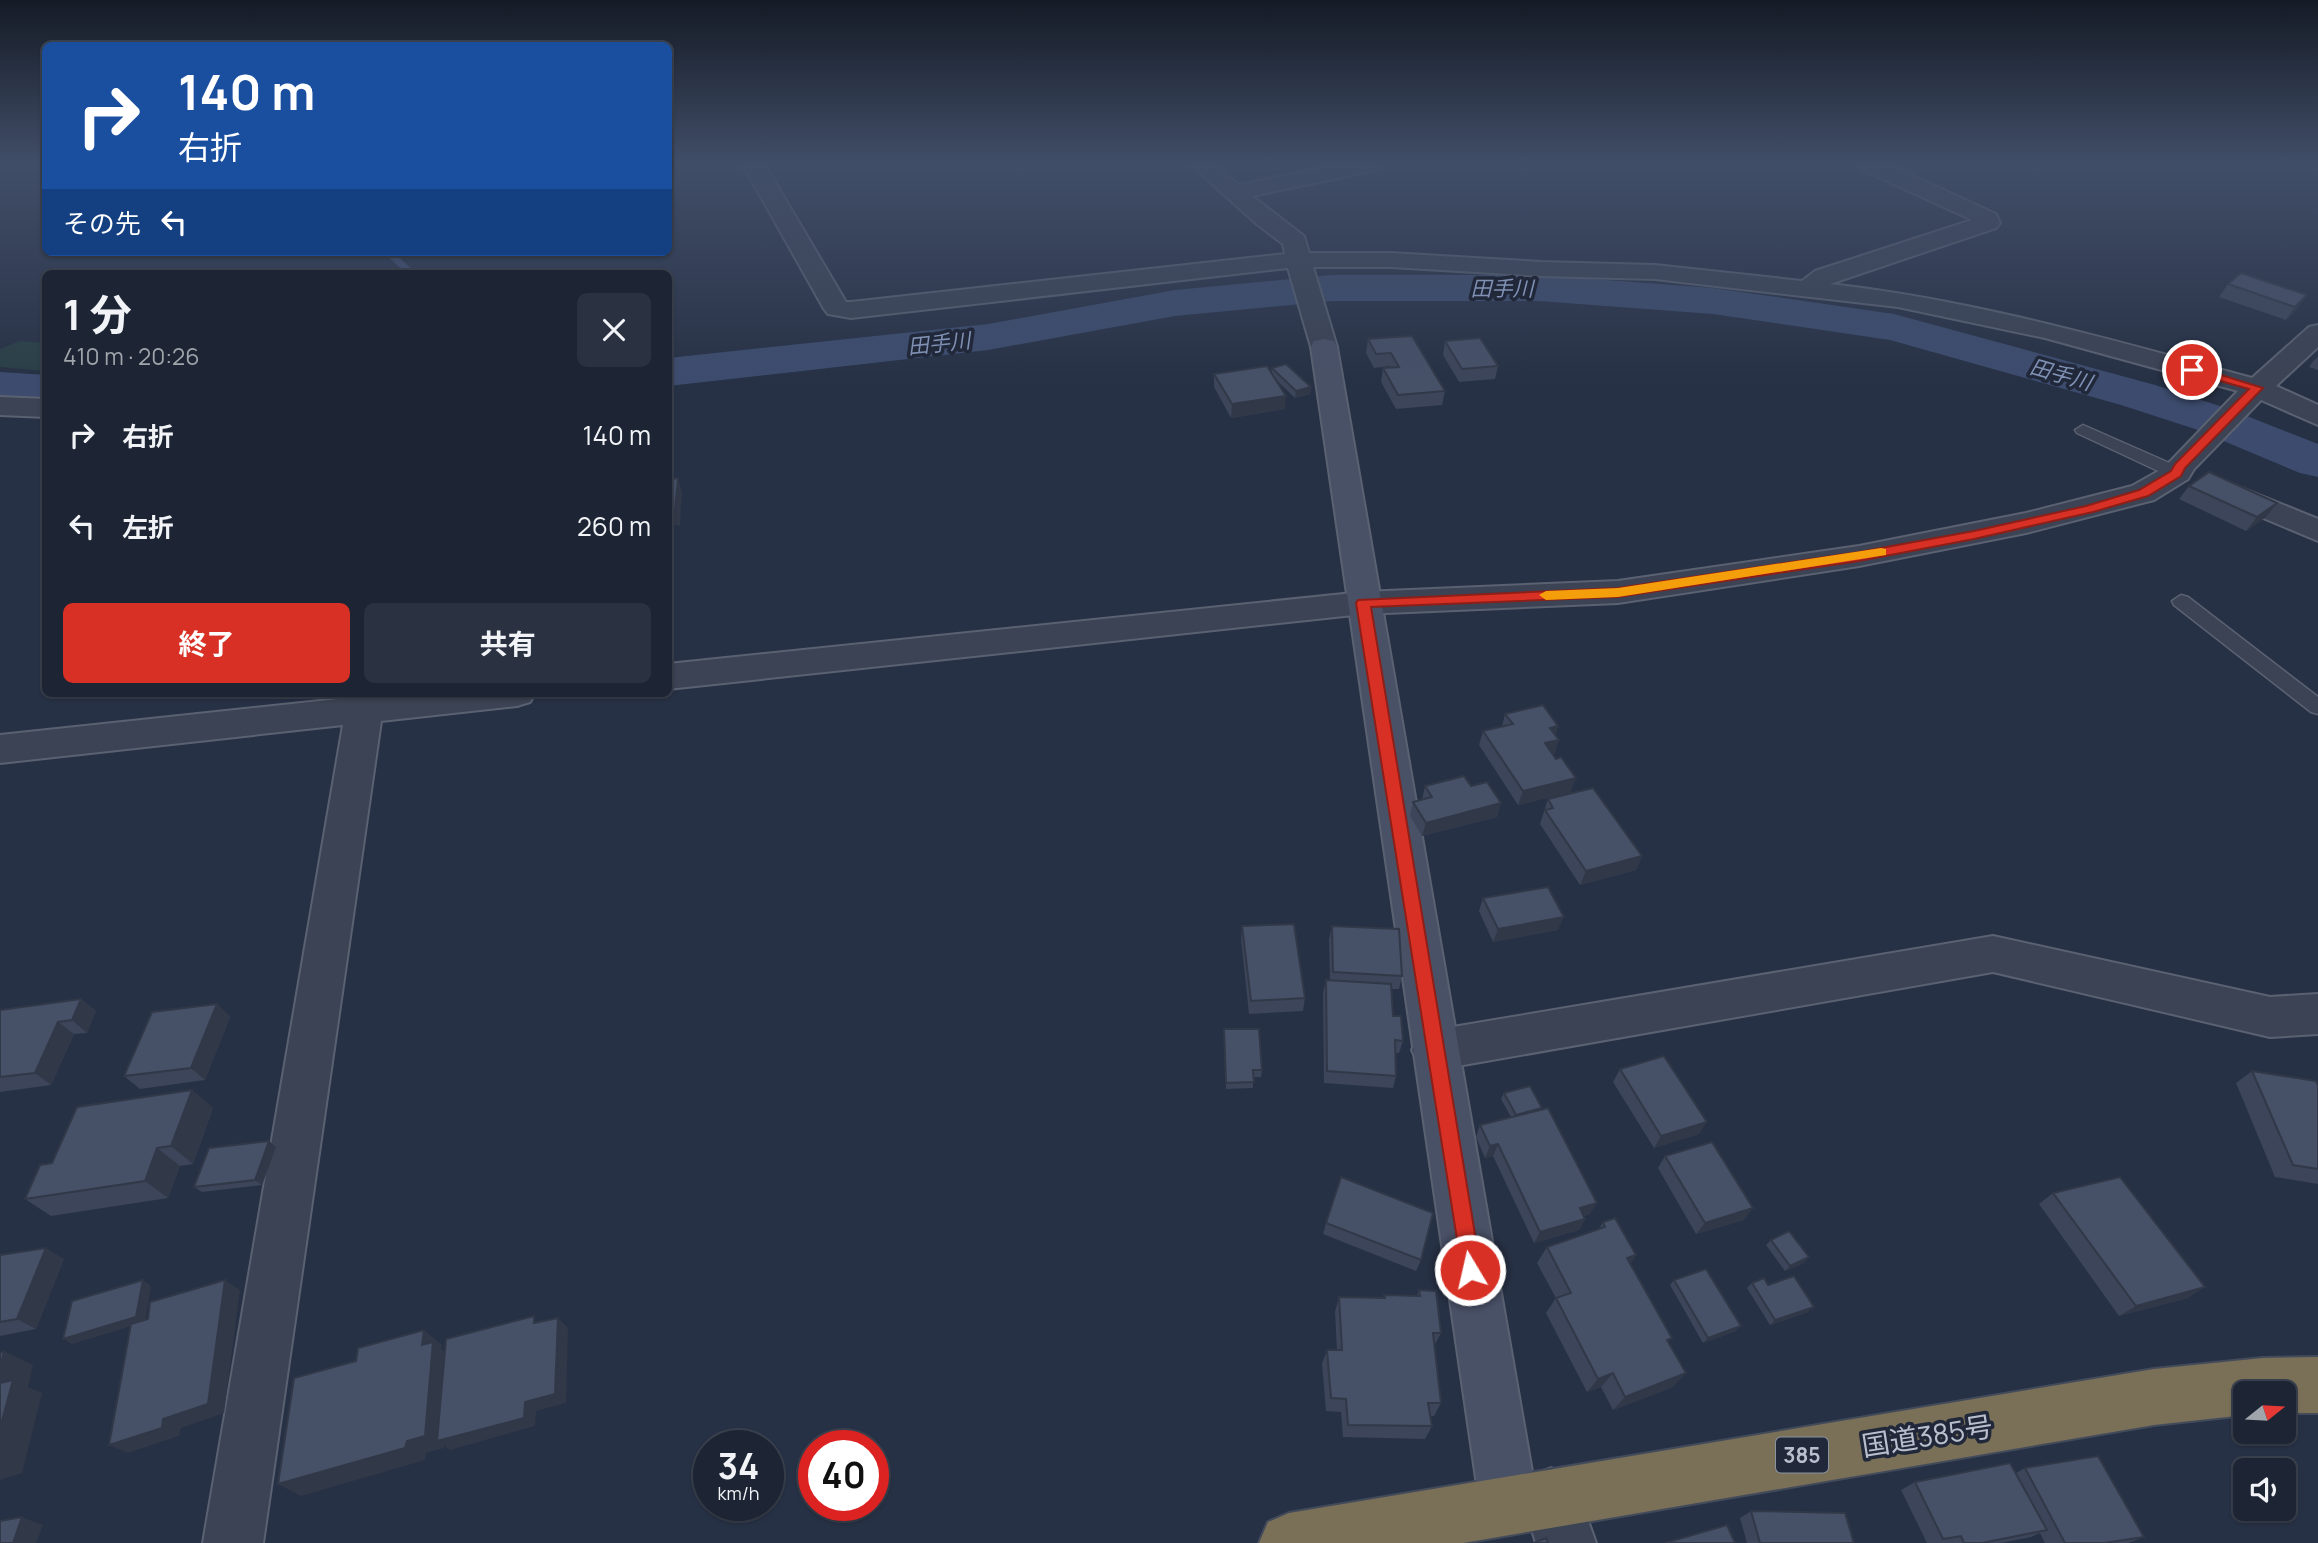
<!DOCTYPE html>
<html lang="ja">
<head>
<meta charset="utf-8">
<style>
	:root { --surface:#1d2534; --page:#2a3140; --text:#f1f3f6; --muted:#a0a5ac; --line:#3b424f; --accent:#d93025 }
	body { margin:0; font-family:Manrope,"Noto Sans JP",sans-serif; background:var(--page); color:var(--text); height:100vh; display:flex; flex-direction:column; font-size:26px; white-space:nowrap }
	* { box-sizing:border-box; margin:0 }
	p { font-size:23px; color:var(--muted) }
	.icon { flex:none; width:38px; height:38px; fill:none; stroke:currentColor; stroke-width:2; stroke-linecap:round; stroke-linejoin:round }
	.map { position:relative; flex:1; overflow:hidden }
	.drawer { position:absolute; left:42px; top:270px; width:630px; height:427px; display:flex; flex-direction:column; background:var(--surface); border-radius:10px; box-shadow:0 2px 5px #0004,0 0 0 2px var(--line) }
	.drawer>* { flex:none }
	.guide { position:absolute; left:42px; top:42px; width:630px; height:214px; border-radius:10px; box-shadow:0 2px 5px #0004,0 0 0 2px var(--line); background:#1a4fa0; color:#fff; overflow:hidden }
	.needle { width:46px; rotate:72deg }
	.buttons { position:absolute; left:2233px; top:1381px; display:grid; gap:14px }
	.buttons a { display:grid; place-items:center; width:63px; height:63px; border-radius:10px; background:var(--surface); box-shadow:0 2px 5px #0004,0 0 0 2px var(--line); font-size:35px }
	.speed { position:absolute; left:693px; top:1430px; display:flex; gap:14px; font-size:35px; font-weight:700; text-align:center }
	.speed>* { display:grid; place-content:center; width:91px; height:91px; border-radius:50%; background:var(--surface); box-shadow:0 2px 5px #0004,0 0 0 2px var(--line); line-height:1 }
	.speed small { font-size:18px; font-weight:400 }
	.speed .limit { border:10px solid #d22; background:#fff; color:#111 }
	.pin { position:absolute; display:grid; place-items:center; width:60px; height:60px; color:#fff; margin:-30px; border:4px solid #fff; border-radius:50%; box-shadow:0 2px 7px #0007 }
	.me { position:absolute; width:77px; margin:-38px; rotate:351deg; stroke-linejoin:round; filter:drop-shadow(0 0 5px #0008) }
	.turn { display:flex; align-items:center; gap:24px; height:147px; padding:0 21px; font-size:32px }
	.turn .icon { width:91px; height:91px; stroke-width:2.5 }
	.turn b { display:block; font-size:49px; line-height:60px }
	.then { display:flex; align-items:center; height:66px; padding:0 21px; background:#0003; gap:14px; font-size:26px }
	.round { display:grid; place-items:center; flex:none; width:74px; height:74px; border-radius:10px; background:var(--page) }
	.headline { display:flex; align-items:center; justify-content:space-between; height:119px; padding:0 21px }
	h1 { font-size:42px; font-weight:700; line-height:52px }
	.primary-button { display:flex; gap:14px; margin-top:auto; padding:14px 21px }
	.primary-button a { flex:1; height:80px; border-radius:10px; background:var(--accent); color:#fff; font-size:28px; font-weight:700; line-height:80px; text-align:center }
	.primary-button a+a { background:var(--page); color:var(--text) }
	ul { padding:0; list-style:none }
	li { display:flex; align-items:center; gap:21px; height:91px; padding:0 21px }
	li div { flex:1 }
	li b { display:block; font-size:26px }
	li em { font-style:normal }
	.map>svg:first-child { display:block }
	.green { fill:#293f45 }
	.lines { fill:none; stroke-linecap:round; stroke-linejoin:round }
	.stream { stroke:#3d4c6e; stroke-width:7 }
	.river { fill:#3d4c6e; fill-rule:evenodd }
	.lane-casing { stroke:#5a6171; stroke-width:3 }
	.street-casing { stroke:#5a6171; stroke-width:4 }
	.secondary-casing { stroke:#5a6171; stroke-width:4 }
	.highway-casing { stroke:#434b5b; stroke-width:4 }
	.lane { fill:#3b4354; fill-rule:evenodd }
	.street { fill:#3b4354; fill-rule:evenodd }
	.secondary { fill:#495167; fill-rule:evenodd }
	.highway { fill:#7a7058; fill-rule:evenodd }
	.wall { fill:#3c4559 }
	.shaded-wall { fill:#313848 }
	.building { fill:#465067; stroke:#313848; stroke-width:2 }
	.route { fill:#d93025; stroke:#8d1f18; stroke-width:2 }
	.slow { fill:#f59e0b }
	.labels { text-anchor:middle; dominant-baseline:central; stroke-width:7; stroke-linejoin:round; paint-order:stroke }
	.far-water-label { font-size:21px; font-style:italic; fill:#8091b5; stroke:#202839 }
	.shield { fill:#202839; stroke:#8b92a1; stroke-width:2 }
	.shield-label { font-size:21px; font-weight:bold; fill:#b9bfcd }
	.near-street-label { font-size:28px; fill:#b9bfcd; stroke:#202839 }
</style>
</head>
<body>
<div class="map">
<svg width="2318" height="1543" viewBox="0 0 2318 1543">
	<rect width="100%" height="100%" fill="#273145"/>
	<path class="green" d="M20,341l25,2v28l-45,-4v-18z"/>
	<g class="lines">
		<path class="stream" d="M388,252l23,21"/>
		<g class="river">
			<path d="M1332,275h207l174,13 181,26 261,71 74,24 89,35v33l-18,-4 -105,-44 -74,-24 -231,-65 -177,-26 -174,-13h-207l-157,15 -187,34 -320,36v-28l320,-34 187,-34z"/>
			<path d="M0,372l46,3v28l-46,-3z"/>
		</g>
		<g class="lane-casing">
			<g id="lane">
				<path d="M2083,425l100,44 2,4 -2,4h-12l-94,-44 -2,-3z"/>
				<path d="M2181,595l7,2 130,100v17l-7,-2 -137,-107 -2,-4z"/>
			</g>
		</g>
		<g class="street-casing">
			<g id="street">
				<path d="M743,165h22l81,137h5l434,-48 -2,-10 -25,-19 -67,-60h24l24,20 97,-20h43l-3,5 -8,2 -116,24 52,40 5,17h82l150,9 114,3 147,16 13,-10 157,-51 -109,-50 -3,-5h29l107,49 4,9 -4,5 -166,56c144,16 282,56 422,94l57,-51 9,-2v22l-42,39 42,19v20l-57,-25 -67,69 -6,10 -34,21 -128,33 -167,33 -241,37 -255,11 -695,75v-25l695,-72 255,-11 241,-35 167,-33 106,-27 32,-18 74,-77 -193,-53 -147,-31 -243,-28 -114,-3 -150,-9h-78l24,80 -3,6 -10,2 -10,-2 -3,-6 -23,-79 -437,50 -23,-4 -4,-5z"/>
				<path d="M0,397l46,2v18l-46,-2z"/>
				<path d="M2222,480l96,39v22l-107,-45 -4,-7 4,-7z"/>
				<path d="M349,693h186l-5,9 -13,4 -136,15 -118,822h-60l140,-818 -343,38v-28l348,-37z"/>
				<path d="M1993,936l277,61 48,-3v40l-48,3 -277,-65 -558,98 -16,-6 -7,-14 7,-14 16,-6z"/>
				<path d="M1551,1468l21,8 24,67h-60l-14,-46 8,-21z"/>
			</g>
		</g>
		<g class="secondary-casing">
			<path id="secondary" d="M1324,339l10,2 3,6 201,1159 -8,21 -21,8 -21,-8 -8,-21 -169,-1159 3,-6z"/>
		</g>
		<g class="highway-casing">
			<path id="highway" d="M2318,1357v56h-34v-20h-39v22l-91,10 -691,118h-204l9,-21 21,-9 865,-144 109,-11z"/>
		</g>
		<use href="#lane" class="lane"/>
		<use href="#street" class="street"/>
		<use href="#secondary" class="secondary"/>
		<use href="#highway" class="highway"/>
	</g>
	<g class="wall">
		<path d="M2228,284l70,24 -12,12 -67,-23z"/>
		<path d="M1412,336l33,55 -3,14 -46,4 -15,-27 2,-14h7l-1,-2 -15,2 -8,-15 2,-14z"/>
		<path d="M1445,341l53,25 -3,13 -36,3 -16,-27z"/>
		<path d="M2318,357v13l-9,-3 5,-7z"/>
		<path d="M1272,368l39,19 -1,7 -15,4 -21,-20 11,31 -54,9 -17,-31v-13l57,-1z"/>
		<path d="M2189,486l88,17 -11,14 -20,14 -67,-32z"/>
		<path d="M1505,714l53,12 -3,9v19h-2l18,38 -53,13 -39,-60 4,-14 19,-4z"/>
		<path d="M1425,786l76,17 -4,14 -75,19 -12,-20 3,-14 9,-2z"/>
		<path d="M1548,799l94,57 -6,14 -56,15 -40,-61z"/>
		<path d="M1483,898l75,32 -65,12 -14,-31z"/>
		<path d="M1242,926l63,72 -2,13 -54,3 -8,-75z"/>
		<path d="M1332,926l70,50 -3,13h-7l1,27 10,25 -4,12h-4l1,23 -3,12 -69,-5 -1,-90 3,-13h4l-1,-41z"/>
		<path d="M81,999l15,12 -9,22 -13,1 -23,51 -51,7v-82z"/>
		<path d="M217,1004l13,13 -25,63 -65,9 -16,-13z"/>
		<path d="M1224,1029l38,41 -1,7h-8v11l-27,1z"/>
		<path d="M1620,1069l79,65 -45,14 -41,-66z"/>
		<path d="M2252,1071l66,14v99l-43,-7 -39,-94z"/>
		<path d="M192,1090l21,18 -20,56 -13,2 -12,32 -117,18 -26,-17 27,-36z"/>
		<path d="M1504,1093l38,16 48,105 -6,2 1,3 -6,11 -45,13 -41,-87 -8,2 -9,-21 4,-12 31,-8 -10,-18z"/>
		<path d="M269,1141l7,6 -14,38 -60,7 -8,-5z"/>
		<path d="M1665,1156l79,64 -48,14 -38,-66z"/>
		<path d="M2053,1193l135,105 -69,18 -80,-112z"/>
		<path d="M1603,1222l33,33 -6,9 38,78 5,45 -60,23 -12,-23 -14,5 -41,-79 10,-15 -19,-35 10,-16 52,-18z"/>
		<path d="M1326,1223l95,37 -5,11 -93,-37z"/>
		<path d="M1771,1240l33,23 -19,8 -19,-26z"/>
		<path d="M0,1255l64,4 -28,70 -36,7z"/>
		<path d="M1674,1280l62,51 -33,12 -33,-58z"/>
		<path d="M1752,1283l16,2 40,27 -38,13 -23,-37z"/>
		<path d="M1419,1290l22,43 -7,13 7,57 -7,13h-4l2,10 -7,13 -82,-2 -2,-25 -15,-1 -4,-47 5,-14h10l-2,-38 4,-15 44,1 1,-3h33z"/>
		<path d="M2025,1468l119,69 -16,6h-83l-5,-10 -9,4 -30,6h-74l-26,-53 14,-8 101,-9z"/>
		<path d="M1751,1511l103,32h-107l-7,-25z"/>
	</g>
	<g class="shaded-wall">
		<path d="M2307,295l-9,13 -12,12 9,-13z"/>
		<path d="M1311,387l-1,7 -15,4 1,-7z"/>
		<path d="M1286,396l-1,13 -54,9 1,-14z"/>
		<path d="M678,478l4,14 -2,33 -12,1v-14z"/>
		<path d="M2277,503l-11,14 -20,14 11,-14z"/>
		<path d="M1558,726l-4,14 -4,-12z"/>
		<path d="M1559,740l-4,14 -14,3 4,-14z"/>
		<path d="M1576,778l-5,14 -53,13 5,-14z"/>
		<path d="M1501,803l-4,14 -75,19 4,-13z"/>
		<path d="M1642,856l-6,14 -56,15 6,-14z"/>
		<path d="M1564,917l-6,13 -65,12 5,-13z"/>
		<path d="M81,999l15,12 -9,22 -15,-13z"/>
		<path d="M217,1004l13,13 -25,63 -14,-12z"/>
		<path d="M58,1022l16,12 -23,51 -16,-12z"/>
		<path d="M192,1090l21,18 -20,56 -22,-18z"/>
		<path d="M1707,1122l-8,12 -45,14 7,-12z"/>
		<path d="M269,1141l7,6 -14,38 -7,-5z"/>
		<path d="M1498,1144l-5,12 -8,2 5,-12z"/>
		<path d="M157,1148l23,18 -12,32 -23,-17z"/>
		<path d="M1597,1203l-7,11 -17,5 7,-11z"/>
		<path d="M1753,1208l-9,12 -48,14 9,-11z"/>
		<path d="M1585,1219l-6,11 -45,13 6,-11z"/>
		<path d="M46,1248l18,11 -28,70 -19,-10z"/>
		<path d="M1636,1255l-11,16 2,-13z"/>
		<path d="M1809,1257l-5,6 -19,8 5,-5z"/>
		<path d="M143,1280l8,6 -6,36 -73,22 -9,-5z"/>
		<path d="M225,1280l15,10 -16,123 -43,15 -2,8 -51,17 -19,-8 54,-26z"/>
		<path d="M2205,1287l-17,11 -69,18 17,-10z"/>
		<path d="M1814,1307l-6,5 -38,13 5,-5z"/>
		<path d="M558,1318l10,10 -2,75 -30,8 -1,15 -85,24 -6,-4v2l-18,5 -1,7 -124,36 -23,-12 144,-139 2,-15 18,15 -1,4 10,7 74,46z"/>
		<path d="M1741,1326l-5,5 -33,12 5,-5z"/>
		<path d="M4,1351l29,14 -5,22 14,6 -20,80 -22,7v-112z"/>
		<path d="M1613,1373l-12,14 -14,5 11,-13z"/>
		<path d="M1686,1373l-13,14 -60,23 12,-13z"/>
		<path d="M22,1517l21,8 -7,18h-23z"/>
	</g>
	<g class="building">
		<path d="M2241,273l66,22 -12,12 -67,-23z"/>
		<path d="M1412,336l33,55 -47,4 -15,-27 16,-1 -8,-14 -15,1 -8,-15z"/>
		<path d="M1480,338l18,28 -36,3 -17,-28z"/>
		<path d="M1286,364l25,23 -15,4 -24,-23z"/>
		<path d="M1267,366l19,30 -54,8 -18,-30z"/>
		<path d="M2209,472l68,31 -20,14 -68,-31z"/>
		<path d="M678,478l-3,33 -7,1v-33z"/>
		<path d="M1543,705l15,21 -8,2 9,12 -14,3 11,16 5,-2 15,21 -53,13 -40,-60 30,-7 -8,-10z"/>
		<path d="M1464,776l7,10 16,-4 14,21 -75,20 -13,-21 19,-5 -7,-11z"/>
		<path d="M1593,788l49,68 -56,15 -41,-61 8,-2 -5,-9z"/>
		<path d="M1548,887l16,30 -66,12 -15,-31z"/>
		<path d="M1294,924l11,74 -54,3 -9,-75z"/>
		<path d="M1332,926l67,3 3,47 -69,-4z"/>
		<path d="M1326,980l65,4 2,32h8l2,25 -8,-1 1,36 -69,-5z"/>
		<path d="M81,999l-9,21 -14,2 -23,51 -35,4v-67z"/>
		<path d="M217,1004l-26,64 -67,8 28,-64z"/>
		<path d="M1224,1029h35l3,41h-9l1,12 -28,1z"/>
		<path d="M1664,1056l43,66 -46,14 -41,-67z"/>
		<path d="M2252,1071l64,10 2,4v84l-25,-4z"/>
		<path d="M1530,1086l12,22 -26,7 -12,-22z"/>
		<path d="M192,1090l-21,56 -14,2 -12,33 -120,18 15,-34 12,-2 25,-56z"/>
		<path d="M1548,1108l49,95 -17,5 5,11 -45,13 -42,-88 -8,2 -10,-21z"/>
		<path d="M269,1141l-14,39 -61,7 15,-39z"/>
		<path d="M1712,1142l41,66 -48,15 -40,-67z"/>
		<path d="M1341,1177l92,36 -12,47 -95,-37z"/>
		<path d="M2120,1177l85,110 -69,19 -83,-113z"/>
		<path d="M1615,1218l21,37 -9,3 45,80 -5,2 19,33 -61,24 -12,-24 -15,6 -42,-81 15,-5 -24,-46 58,-20 -2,-5z"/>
		<path d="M1789,1231l20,26 -19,9 -19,-26z"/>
		<path d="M46,1248l-29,71 -17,3v-67z"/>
		<path d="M1706,1269l35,57 -33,12 -34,-58z"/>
		<path d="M1794,1276l20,31 -39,13 -23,-37 12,-5 4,7z"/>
		<path d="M143,1280l-7,37 -73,22 9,-38z"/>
		<path d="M225,1280l-17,124 -45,15 -1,9 -53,17 22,-121 17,-5 2,-17z"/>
		<path d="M1419,1290l17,1 5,42h-8l8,70h-13l4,23 -84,-1 -2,-26 -15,-1 -4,-48h15l-3,-53 46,1 -1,-3 36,1z"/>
		<path d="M534,1316v7l24,-5 -3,76 -30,8 -1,16 -87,23 9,-102z"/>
		<path d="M424,1330l-2,15 11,-3 -8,94 -18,5 -2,7 -127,36 16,-106 62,-17 2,-13z"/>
		<path d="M4,1351l-4,17v-15z"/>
		<path d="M13,1380l-13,48v-45z"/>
		<path d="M2098,1456l46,81 -40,6h-39l-40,-75z"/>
		<path d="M2010,1463l37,67 -65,13h-18l-3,-7 -18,3 -28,-57z"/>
		<path d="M1751,1511l94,2 9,30h-94z"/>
		<path d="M22,1517l-9,26h-13v-22z"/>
		<path d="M1727,1525l8,18h-70z"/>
		<path d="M1546,1538l2,5h-14z"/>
	</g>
	<linearGradient id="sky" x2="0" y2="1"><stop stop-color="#151b26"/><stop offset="0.43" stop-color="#414e68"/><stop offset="1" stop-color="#414e68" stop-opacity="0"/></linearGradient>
	<rect width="2318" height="381" fill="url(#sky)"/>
	<path class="route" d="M2192,366l71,22 -78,80 -4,8 -33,20 -55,16 -119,27 -115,22 -241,36 -247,10 110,663 -3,7 -8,4 -7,-4 -107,-674 2,-3 260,-12 241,-36 115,-21 112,-25 53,-16 32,-19 4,-7 74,-75 -61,-17v-5z"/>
	<path class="slow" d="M1881,548l5,1v6l-268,42 -72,3 -7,-5 7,-4 72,-3z"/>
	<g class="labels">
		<g class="far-water-label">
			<text x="1502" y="288">田手川</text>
			<text transform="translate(939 343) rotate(-6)">田手川</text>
			<text transform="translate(2061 374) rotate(16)">田手川</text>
		</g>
		<rect class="shield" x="1776" y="1437.5" width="52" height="35" rx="5"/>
		<g class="shield-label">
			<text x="1802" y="1455">385</text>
		</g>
		<g class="near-street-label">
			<text transform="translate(1927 1435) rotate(-9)">国道385号</text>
		</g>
	</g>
</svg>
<div class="buttons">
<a><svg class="needle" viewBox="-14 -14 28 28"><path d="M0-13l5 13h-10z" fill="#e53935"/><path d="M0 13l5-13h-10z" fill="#a0a5ac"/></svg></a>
<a><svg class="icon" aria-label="sound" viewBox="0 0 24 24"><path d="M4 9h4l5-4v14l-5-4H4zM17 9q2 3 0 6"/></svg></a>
</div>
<div class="speed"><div>34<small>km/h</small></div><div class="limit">40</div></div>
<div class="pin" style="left:2192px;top:370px;background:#d93025"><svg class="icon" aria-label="arrive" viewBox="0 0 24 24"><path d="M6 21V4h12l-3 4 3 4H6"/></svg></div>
<svg class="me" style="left:1470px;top:1270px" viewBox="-20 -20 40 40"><circle r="17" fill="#d93025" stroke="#fff" stroke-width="3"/><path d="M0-11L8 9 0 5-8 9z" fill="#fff"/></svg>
<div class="guide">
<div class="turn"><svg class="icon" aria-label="right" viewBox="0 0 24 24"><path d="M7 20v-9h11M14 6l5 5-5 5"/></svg><div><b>140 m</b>右折</div></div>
<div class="then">その先<svg class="icon" aria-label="left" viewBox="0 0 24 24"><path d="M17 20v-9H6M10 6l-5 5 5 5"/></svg></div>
</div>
<section class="drawer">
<div class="headline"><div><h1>1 分</h1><p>410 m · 20:26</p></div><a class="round"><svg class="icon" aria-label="close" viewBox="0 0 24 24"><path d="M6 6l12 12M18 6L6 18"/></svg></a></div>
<ul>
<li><svg class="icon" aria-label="right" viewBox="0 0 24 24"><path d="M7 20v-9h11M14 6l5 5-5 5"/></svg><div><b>右折</b></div><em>140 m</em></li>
<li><svg class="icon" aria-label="left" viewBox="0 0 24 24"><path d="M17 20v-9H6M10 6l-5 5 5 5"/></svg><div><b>左折</b></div><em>260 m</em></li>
</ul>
<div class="primary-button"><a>終了</a><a>共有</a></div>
</section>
</div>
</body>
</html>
